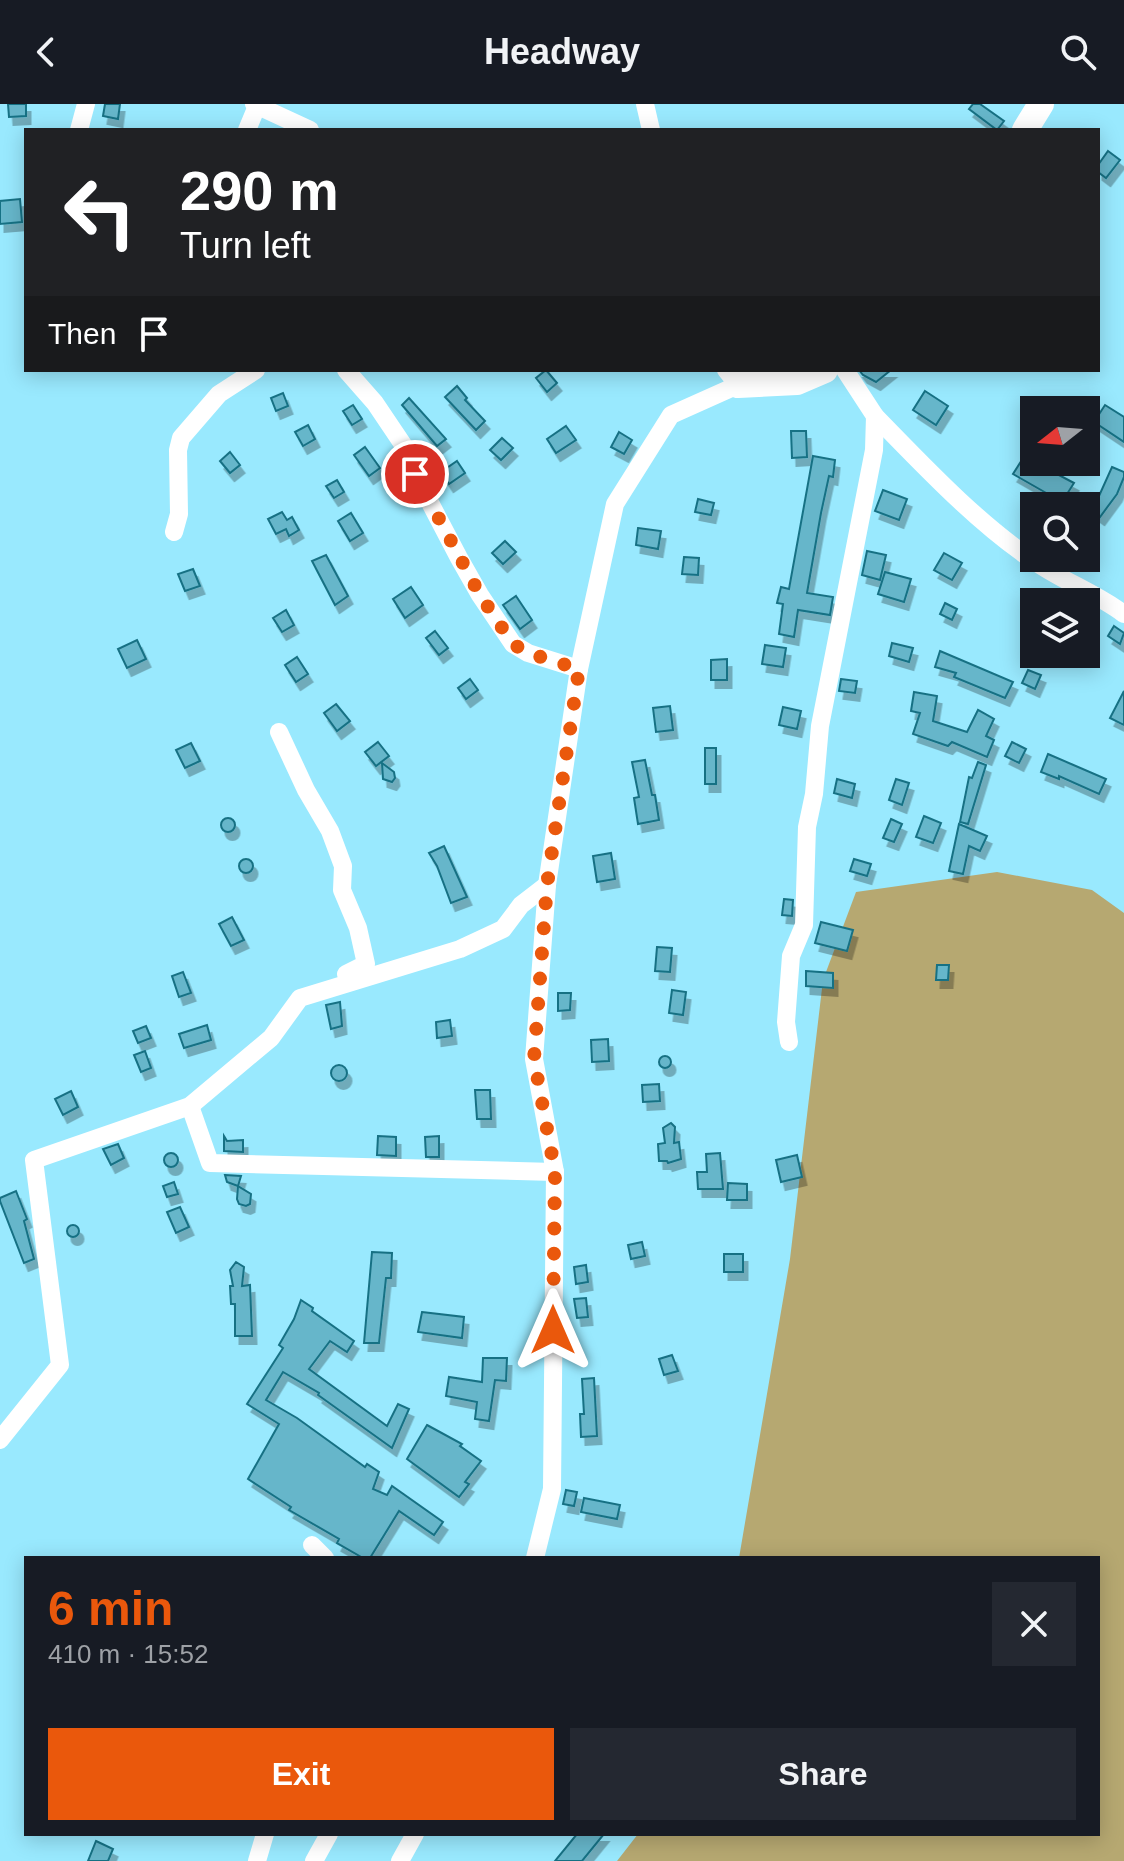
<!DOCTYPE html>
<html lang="en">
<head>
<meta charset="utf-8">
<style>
	:root { --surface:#171b24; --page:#242831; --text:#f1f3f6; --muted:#9ea1a6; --accent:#ea580c }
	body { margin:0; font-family:Helvetica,sans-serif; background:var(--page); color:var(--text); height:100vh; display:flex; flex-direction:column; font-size:30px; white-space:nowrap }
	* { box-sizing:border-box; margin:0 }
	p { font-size:26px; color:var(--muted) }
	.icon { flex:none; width:44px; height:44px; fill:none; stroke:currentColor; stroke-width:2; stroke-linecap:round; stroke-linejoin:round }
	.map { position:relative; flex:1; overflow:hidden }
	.panel { position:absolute; left:24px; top:1452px; width:1076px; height:280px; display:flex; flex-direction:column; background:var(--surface); border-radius:0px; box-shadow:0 4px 20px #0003 }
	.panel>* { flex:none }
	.banner { position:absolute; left:24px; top:24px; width:1076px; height:244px; border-radius:0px; box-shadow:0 4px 20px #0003; background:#202124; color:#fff; overflow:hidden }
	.needle { width:52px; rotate:253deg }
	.tools { position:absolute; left:1020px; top:292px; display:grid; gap:16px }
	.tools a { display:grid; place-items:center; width:80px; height:80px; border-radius:0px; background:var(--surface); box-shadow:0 4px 20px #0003; font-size:40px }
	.pin { position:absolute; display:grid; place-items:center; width:68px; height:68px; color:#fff; margin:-34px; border:4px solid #fff; border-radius:50%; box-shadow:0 2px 8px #0007 }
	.me { position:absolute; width:88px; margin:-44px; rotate:0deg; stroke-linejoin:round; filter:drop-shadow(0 0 6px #0008) }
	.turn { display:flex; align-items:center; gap:28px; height:168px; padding:0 24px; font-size:36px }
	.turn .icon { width:104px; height:104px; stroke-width:2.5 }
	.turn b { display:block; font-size:56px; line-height:68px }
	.then { display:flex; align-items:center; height:76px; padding:0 24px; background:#0003; gap:16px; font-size:30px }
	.round { display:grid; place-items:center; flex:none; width:84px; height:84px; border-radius:0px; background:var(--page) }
	.head { display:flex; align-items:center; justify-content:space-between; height:136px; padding:0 24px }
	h1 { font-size:48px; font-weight:800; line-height:60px; color:var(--accent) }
	.cta { display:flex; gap:16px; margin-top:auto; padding:16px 24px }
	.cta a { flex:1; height:92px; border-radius:0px; background:var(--accent); color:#fff; font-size:32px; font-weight:800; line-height:92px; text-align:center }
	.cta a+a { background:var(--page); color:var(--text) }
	header { display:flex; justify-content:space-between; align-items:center; height:104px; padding:0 24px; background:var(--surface); font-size:36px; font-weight:800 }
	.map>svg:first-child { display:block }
	.green { fill:#b6a871 }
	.building { fill:#66b6ca; stroke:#187184; stroke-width:2; filter:url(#shadow) }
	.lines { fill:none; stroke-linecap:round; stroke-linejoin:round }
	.street { stroke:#fff; stroke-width:18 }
	.secondary { stroke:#fff; stroke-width:26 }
	.route { stroke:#ea580c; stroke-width:14; stroke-dasharray:0 25.2 }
</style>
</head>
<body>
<header><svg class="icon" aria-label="back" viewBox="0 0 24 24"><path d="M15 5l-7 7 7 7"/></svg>Headway<svg class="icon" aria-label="search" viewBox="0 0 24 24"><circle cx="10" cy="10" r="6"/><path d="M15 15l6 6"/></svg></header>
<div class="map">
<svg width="1124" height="1757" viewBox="0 0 1124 1757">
	<defs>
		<filter id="shadow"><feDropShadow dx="4.5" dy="8" stdDeviation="0" flood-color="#0004"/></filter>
	</defs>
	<rect width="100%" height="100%" fill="#99e9fe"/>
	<path class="green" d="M997,768l95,18 32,23v948h-507l21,-27h460v-276h-359l51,-299 33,-279 33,-88z"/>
	<g class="building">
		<path d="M8,0h18v12l-17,1z"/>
		<path d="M105,0h15l-2,15 -15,-3z"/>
		<path d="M973,0h7l24,17 -7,9 -28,-21z"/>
		<path d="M1108,47l12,9 -14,18 -8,-6v-7z"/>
		<path d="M20,95l2,23 -22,2v-23z"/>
		<path d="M546,266l11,13 -10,9 -11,-14z"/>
		<path d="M859,266h32l-15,12 -13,-7z"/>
		<path d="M457,282l10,12 -2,2 20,21 -9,9 -31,-33z"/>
		<path d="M925,287l23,15 -12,19 -23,-15z"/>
		<path d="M283,289l5,13 -12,5 -5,-13z"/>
		<path d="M409,294l37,41 -9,7 -35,-41z"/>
		<path d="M353,301l9,14 -10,6 -9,-14z"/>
		<path d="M1105,301l19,12v25l-30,-20z"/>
		<path d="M308,321l7,14 -12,7 -8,-14z"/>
		<path d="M566,322l10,14 -20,13 -9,-14z"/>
		<path d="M791,327h15l1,26 -15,1z"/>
		<path d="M619,328l13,8 -8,14 -13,-7z"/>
		<path d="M502,334l11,10 -12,12 -11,-10z"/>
		<path d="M1034,337v21l40,21 -12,19 -49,-28z"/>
		<path d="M365,343l15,21 -11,8 -15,-21z"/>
		<path d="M230,348l10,13 -10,8 -10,-12z"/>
		<path d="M813,352l22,4 -2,17 -4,-1 -8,37 -14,80 26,4 -3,18 -32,-5 -4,27 -15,-3 4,-30 -6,-1 4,-16 8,2z"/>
		<path d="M457,357l8,12 -16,11 -8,-12z"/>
		<path d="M1112,363l12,5v5l-7,17 -17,23 -11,-8 10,-13z"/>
		<path d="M337,376l7,12 -10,6 -8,-12z"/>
		<path d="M883,386l24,9 -8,21 -24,-9z"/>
		<path d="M698,395l16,4 -3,12 -16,-3z"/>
		<path d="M282,408l5,8 5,-3 7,13 -10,6 -3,-7 -10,5 -8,-15z"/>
		<path d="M351,409l12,20 -13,8 -12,-20z"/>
		<path d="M638,424l23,3 -3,18 -22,-4z"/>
		<path d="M505,437l11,11 -13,12 -11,-11z"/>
		<path d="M867,447l19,4 -6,25 -18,-5z"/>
		<path d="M944,449l18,10 -10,17 -18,-10z"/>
		<path d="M326,451l22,41 -13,9 -23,-44z"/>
		<path d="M684,453l15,1 -1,17 -16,-1z"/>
		<path d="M193,465l7,17 -15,5 -7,-17z"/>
		<path d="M885,468l26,7 -7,23 -26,-8z"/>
		<path d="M411,483l12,18 -18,13 -12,-19z"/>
		<path d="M516,492l16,24 -12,9 -17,-24z"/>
		<path d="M945,499l12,6 -5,11 -12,-6z"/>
		<path d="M286,506l8,15 -12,7 -9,-14z"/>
		<path d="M1114,522l10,7 -4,11 -12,-8z"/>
		<path d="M435,527l13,17 -9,7 -13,-17z"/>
		<path d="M137,536l9,19 -19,9 -9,-19z"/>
		<path d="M892,539l21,5 -4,14 -20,-6z"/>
		<path d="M765,541l21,3 -3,19 -21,-3z"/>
		<path d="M940,547l73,31 -8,16 -51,-21 2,-4 -21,-6z"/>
		<path d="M297,553l11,17 -12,8 -11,-17z"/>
		<path d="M727,555v21h-16v-20z"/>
		<path d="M1028,566l13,5 -6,14 -13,-6z"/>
		<path d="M470,575l8,11 -12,9 -8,-11z"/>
		<path d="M841,575l16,2 -2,12 -16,-2z"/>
		<path d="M1124,587v34l-14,-7z"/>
		<path d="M914,588l23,4 -4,25 34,11 11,-22 16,9 -8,17 8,4 -7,17 -35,-15 -4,4 -35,-12 7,-21 -9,-2z"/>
		<path d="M336,600l14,17 -13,10 -13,-18z"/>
		<path d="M670,602l3,24 -17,2 -3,-24z"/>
		<path d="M783,603l18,4 -4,18 -18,-4z"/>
		<path d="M378,638l11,14 -13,10 -11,-14z"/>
		<path d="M1012,638l14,7 -7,14 -14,-7z"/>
		<path d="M191,639l9,18 -15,7 -9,-18z"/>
		<rect x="705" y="644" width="11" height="36"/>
		<path d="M1048,650l58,25 -7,15 -40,-18v3l-18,-7z"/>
		<path d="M645,656l7,35h3l4,25 -21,4 -4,-26 5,-1 -7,-35z"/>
		<path d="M978,658l8,3 -18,59 -8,-2 9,-45 3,1z"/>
		<path d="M382,659l12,9 1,6 -3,4 -9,-3z"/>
		<path d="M837,675l18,5 -3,14 -18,-5z"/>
		<path d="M896,675l13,4 -7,22 -13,-5z"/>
		<path d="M924,712l17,7 -8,20 -17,-6z"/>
		<circle cx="228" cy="721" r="7"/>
		<path d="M891,715l11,5 -8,18 -11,-4z"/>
		<path d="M959,720l28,12 -7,15 -11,-5 -6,28 -14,-3z"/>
		<path d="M444,742l23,51 -16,6 -14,-37 -8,-13z"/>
		<path d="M611,749l4,26 -18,3 -4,-26z"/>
		<path d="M854,755l17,5 -4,12 -17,-5z"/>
		<circle cx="246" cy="762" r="7"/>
		<path d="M784,795l9,1 -1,16 -10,-1z"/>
		<path d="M232,813l12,23 -13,6 -12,-22z"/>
		<path d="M821,818l32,8 -6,21 -32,-8z"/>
		<path d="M657,843l15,1 -2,24 -15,-1z"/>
		<path d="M937,861h12l-1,15h-12z"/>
		<path d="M806,867l27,2v15l-27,-2z"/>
		<path d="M183,868l8,21 -12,4 -7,-21z"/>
		<path d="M672,886l14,2 -3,23 -14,-2z"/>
		<path d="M558,889h13l-1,17 -12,1z"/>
		<path d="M340,898l2,24 -11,3 -5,-24z"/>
		<path d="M450,916l2,16 -15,2 -1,-16z"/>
		<path d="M207,921l4,15 -27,8 -5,-14z"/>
		<path d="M146,922l5,12 -13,5 -5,-12z"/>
		<path d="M608,935l1,22 -17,1 -1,-22z"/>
		<path d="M145,947l6,17 -10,4 -7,-17z"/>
		<circle cx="665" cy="958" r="6"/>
		<circle cx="339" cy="969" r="8"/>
		<path d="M659,980l1,17 -17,1 -1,-17z"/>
		<path d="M475,986h15l1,29h-14z"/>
		<path d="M71,987l7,16 -15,8 -8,-16z"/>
		<path d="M671,1019l4,4 -1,16 5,-1 2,17 -13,4 -1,-2h-8l-1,-17 7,-1 -2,-15z"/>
		<path d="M224,1032l3,5 16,-1v12l-19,-1z"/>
		<path d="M378,1032l18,1v19l-19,-1z"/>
		<path d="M439,1032v21h-13l-1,-20z"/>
		<path d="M118,1040l6,14 -13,7 -8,-16z"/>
		<path d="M720,1049l3,36h-25l-1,-17h10l-1,-18z"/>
		<circle cx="171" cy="1056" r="7"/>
		<path d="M797,1051l5,22 -21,5 -5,-22z"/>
		<path d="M225,1071l16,1 -3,10 13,8 -1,10 -4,2 -7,-2 -2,-5 1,-13 -11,-4z"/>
		<path d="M174,1078l4,12 -11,3 -4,-11z"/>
		<path d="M728,1079l19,1v16h-20z"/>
		<path d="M16,1087l11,28 -3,2 10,38 -10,4 -24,-62v-3z"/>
		<path d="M180,1103l9,20 -13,6 -9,-21z"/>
		<circle cx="73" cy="1127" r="6"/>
		<path d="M642,1138l3,14 -14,3 -3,-14z"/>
		<path d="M372,1148l20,1 -1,25h-5l-7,65h-15z"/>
		<rect x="724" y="1150" width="19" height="18"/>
		<path d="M236,1158l8,5 -2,19 8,-1 2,51h-17v-32h-4l-1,-18h3l-3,-16z"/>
		<path d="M586,1161l2,17 -12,2 -2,-17z"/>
		<path d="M586,1194l2,19 -11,1 -3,-19z"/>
		<path d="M301,1196l12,8 -1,3 42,30 -7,11 -17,-11 -21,28 78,57 11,-22 11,5 -17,39 -74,-53 1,-2 -36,-21 -17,28 31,18 68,49 2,-3 12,8 -6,17 14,6 5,-9 51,36 -9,13 -35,-24 -29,47h-7l-26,-15 2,-4 -50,-29 2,-3 -43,-28 31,-55 -32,-20 36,-56 -4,-3 15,-26z"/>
		<path d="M422,1208l42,5 -2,21 -44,-6z"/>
		<path d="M672,1251l6,16 -14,4 -5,-16z"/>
		<path d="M483,1254h24l-1,23 -11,-1 -6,41 -14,-2 2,-17 -31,-6 3,-19 33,5z"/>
		<path d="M594,1274l3,58 -16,1 -1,-23h4l-2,-35z"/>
		<path d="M427,1321l35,19 -2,2 21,15 -16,21 4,2 -10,13 -52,-38z"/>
		<path d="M566,1386l11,2 -3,14 -11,-2z"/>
		<path d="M584,1394l36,7 -3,14 -36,-7z"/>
		<path d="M577,1730h27l-22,27h-27z"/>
		<path d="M96,1737l17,8 -5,12h-20z"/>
	</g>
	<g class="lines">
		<g class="street">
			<path d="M254,0l56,26"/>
			<path d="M645,0l6,26"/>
			<path d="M79,26l7,-26"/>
			<path d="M247,26l10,-24"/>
			<path d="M346,266l29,33 35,52 5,19 44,84 21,37 33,49 15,9 51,16"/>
			<path d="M875,312c49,50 101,106 159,145 28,20 62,32 90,53"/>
			<path d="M174,428l5,-18 -1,-64 3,-12 38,-44 37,-24"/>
			<path d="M279,628l27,58 24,41 13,35 -1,24 16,38 8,36 -20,10"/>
			<path d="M789,938l-3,-20 5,-66 13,-31 3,-98 7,-33 6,-68 54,-276 1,-34 -30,-46"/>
			<path d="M190,1002l20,57 345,9"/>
			<path d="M0,1336l60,-75 -26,-205 156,-54 81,-68 29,-40 160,-49 43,-20 18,-24 26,-20"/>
			<path d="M312,1441l13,13"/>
			<path d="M535,1454l17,-69 3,-317 -21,-113 13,-174 32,-216 36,-165 56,-89 67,-30 -12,-15"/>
			<path d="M257,1757l8,-27"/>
			<path d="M314,1757l15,-27"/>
			<path d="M400,1757l15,-27"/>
		</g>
		<g class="secondary">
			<path d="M1025,26l16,-26"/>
			<path d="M738,281l59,-3 28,-12"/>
		</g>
	</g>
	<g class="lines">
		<path class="route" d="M415,370l65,121 33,49 15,9 51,16 -32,216 -13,174 21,113 -2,158"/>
	</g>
</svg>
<div class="tools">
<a><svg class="needle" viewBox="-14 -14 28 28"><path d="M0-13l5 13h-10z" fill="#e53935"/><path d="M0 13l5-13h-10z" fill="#9ea1a6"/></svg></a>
<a><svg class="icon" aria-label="search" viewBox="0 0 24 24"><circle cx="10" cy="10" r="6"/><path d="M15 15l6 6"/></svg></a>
<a><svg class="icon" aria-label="layers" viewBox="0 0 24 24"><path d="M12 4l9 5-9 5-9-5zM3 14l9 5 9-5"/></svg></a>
</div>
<div class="pin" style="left:415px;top:370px;background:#d93025"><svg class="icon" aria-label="arrive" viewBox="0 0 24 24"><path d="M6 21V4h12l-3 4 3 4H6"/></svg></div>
<svg class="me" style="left:553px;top:1226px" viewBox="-20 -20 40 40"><path d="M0-17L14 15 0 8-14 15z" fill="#ea580c" stroke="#fff" stroke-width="4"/></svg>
<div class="banner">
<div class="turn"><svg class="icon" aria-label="left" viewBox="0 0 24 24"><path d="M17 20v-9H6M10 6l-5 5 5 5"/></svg><div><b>290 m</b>Turn left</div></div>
<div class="then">Then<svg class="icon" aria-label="arrive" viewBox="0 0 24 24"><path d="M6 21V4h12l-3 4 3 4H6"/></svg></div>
</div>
<section class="panel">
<div class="head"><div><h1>6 min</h1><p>410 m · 15:52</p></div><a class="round"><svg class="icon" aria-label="close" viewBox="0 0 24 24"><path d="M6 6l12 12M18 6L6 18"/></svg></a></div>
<div class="cta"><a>Exit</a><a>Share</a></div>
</section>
</div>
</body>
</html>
